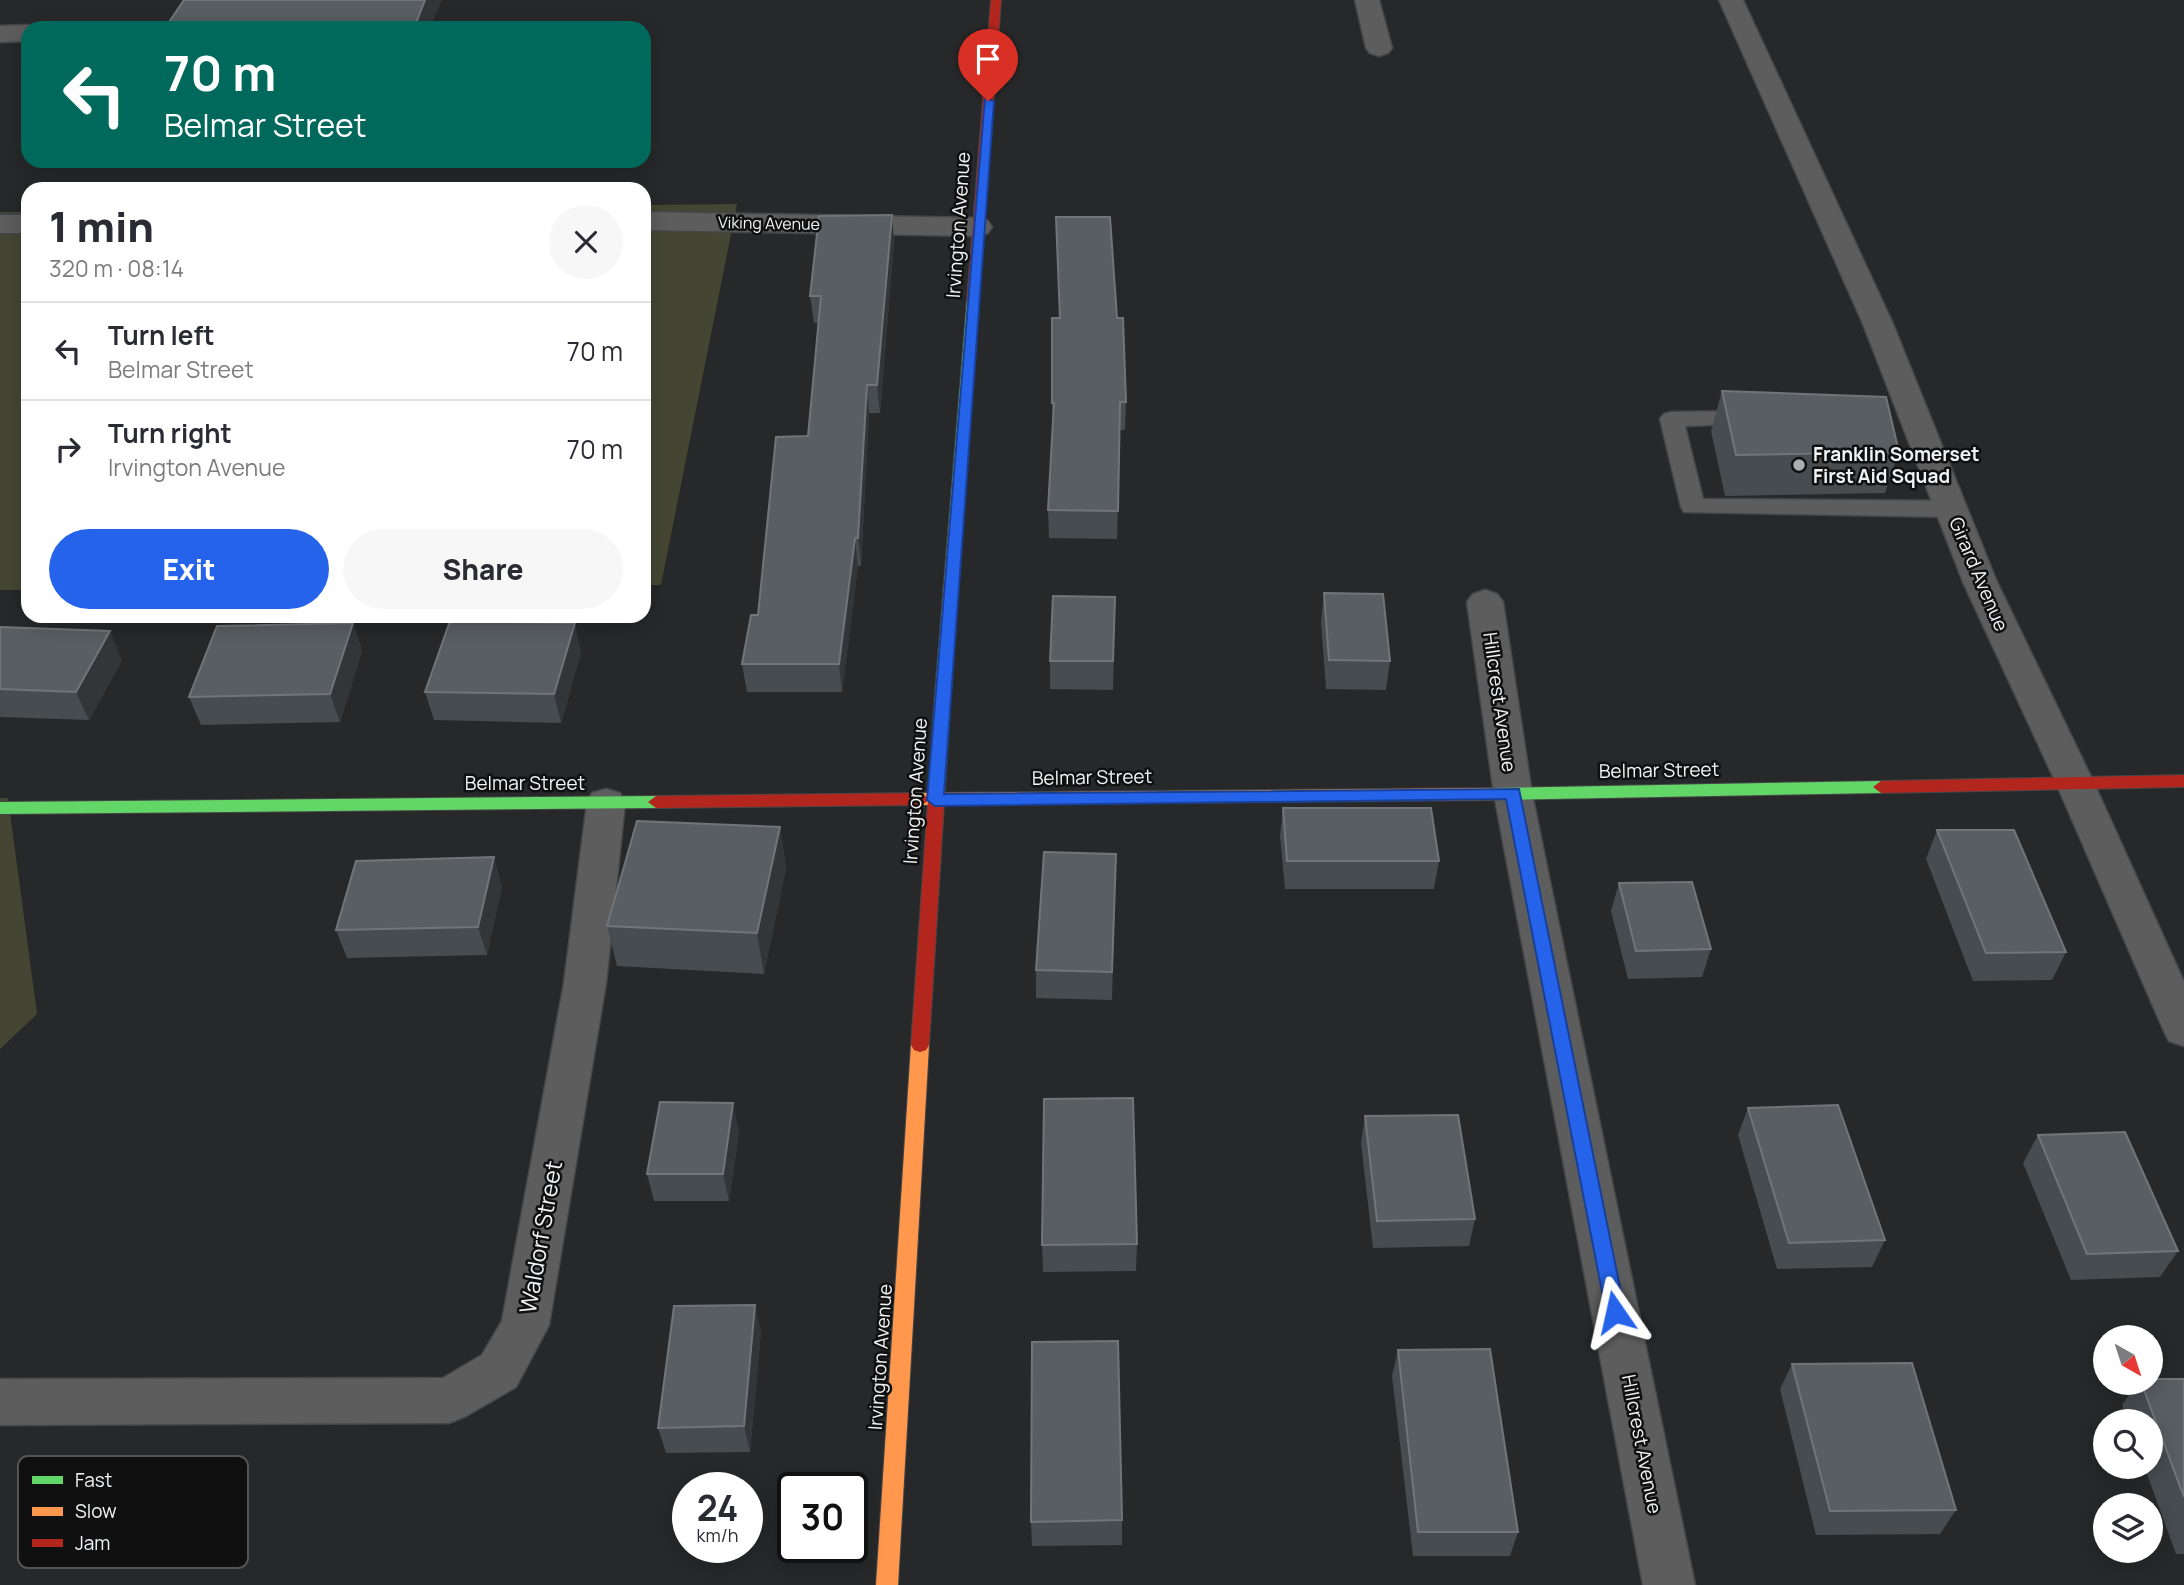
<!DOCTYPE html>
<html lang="en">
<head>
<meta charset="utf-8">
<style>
	:root { --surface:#fff; --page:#f7f7f7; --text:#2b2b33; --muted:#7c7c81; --line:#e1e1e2; --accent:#2563eb }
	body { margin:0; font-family:Manrope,sans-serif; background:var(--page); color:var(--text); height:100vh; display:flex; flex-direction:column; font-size:26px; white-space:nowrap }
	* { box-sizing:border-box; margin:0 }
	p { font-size:23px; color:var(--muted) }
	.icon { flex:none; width:38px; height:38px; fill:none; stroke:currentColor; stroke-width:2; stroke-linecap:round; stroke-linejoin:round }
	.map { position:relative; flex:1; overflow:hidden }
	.sheet { position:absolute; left:21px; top:182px; width:630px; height:441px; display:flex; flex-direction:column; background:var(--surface); border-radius:21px; box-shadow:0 4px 18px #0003 }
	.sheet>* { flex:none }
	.top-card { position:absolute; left:21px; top:21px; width:630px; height:147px; border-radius:21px; box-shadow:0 4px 18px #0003; background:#00695c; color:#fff; overflow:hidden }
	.needle { width:46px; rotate:141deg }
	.fabs { position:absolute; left:2093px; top:1325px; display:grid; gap:14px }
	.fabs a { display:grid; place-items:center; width:70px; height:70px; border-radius:50%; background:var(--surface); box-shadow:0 4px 18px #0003; font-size:35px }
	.speed { position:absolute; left:672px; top:1472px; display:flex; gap:14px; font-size:35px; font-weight:700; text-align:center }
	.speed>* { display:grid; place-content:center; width:91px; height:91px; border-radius:50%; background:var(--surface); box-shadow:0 4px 18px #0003; line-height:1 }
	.speed small { font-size:18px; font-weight:400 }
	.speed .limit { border:4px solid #111; border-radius:10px; background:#fff; color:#111 }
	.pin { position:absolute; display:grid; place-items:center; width:60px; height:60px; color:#fff; margin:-72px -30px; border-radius:50% 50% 50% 0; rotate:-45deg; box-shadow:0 0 7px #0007 }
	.pin .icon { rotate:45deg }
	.me { position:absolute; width:77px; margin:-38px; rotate:349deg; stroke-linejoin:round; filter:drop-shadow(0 0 5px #0008) }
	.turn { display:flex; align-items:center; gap:24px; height:147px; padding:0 28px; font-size:32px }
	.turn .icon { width:91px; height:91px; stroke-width:2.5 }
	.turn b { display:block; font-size:49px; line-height:60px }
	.round { display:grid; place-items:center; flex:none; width:74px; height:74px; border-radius:37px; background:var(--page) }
	.head { display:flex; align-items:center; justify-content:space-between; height:119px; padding:0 28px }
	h1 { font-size:42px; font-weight:800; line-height:52px }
	.cta { display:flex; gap:14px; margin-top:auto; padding:14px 28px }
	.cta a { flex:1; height:80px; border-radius:42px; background:var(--accent); color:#fff; font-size:28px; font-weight:800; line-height:80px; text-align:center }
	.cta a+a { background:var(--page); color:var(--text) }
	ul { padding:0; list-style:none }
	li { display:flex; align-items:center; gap:21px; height:98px; padding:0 28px; border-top:2px solid var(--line) }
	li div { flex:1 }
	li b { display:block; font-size:26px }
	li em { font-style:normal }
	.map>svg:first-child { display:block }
	.green { fill:#444633 }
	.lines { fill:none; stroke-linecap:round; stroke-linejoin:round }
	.lane-casing { stroke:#454647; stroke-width:3 }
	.street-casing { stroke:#454647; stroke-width:3 }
	.fast-casing { stroke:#454647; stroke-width:2 }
	.slow-casing { stroke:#454647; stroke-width:2 }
	.jam-casing { stroke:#454647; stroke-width:2 }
	.lane { fill:#5d5d5e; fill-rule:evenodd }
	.street { fill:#5d5d5e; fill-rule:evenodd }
	.fast { fill:#63d668; fill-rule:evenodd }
	.slow { fill:#ff974d; fill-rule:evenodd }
	.jam { fill:#b3261e; fill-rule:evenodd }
	.wall { fill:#474c50 }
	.shaded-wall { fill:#323639 }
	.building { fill:#595e62; stroke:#717579; stroke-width:2 }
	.route { fill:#2563eb; stroke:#184099; stroke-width:2 }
	.poi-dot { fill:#aaacad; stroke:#101011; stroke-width:2.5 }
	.labels { text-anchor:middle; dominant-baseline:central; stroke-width:5; stroke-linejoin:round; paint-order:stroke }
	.far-street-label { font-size:16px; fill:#f1f3f4; stroke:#101011 }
	.street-label { font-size:19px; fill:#f1f3f4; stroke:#101011 }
	.poi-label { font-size:19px; font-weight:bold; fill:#f1f3f4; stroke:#101011; text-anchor:start }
	.near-street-label { font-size:23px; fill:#f1f3f4; stroke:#101011 }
	.key { fill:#101011; stroke:#545455; stroke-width:2 }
	.key-label { font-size:19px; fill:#f1f3f4 }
</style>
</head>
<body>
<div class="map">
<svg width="2184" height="1585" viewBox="0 0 2184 1585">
	<rect width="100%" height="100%" fill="#272829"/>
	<g class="green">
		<path d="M737,204l-76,381h-17v-380z"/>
		<rect x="0" y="212" width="28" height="378"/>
		<path d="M0,798h8l29,216 -37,35z"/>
	</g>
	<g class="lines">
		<g class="lane-casing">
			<path id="lane" d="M1751,411l8,2 4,5 -4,5 -74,3 18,73 249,2 9,3 3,5 -3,5 -9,3 -268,-5 -3,-5 -21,-88 4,-5 8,-2z"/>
		</g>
		<g class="street-casing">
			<g id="street">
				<path d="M1355,0h24l13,48 -4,5 -9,3 -9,-3 -4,-5z"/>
				<path d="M1719,0h24l150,324 104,258 97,201 90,199v64l-15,-5 -6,-12 -107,-246 -93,-201 -100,-258z"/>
				<path d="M28,25l9,3h-9v13l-28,1v-16z"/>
				<path d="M644,212l334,6 10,3 4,6 -4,6 -10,3 -334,-6z"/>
				<rect x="0" y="215" width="28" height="18"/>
				<path d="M1485,590l12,4 6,8 29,192 163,791h-52l-149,-791 -27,-192 6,-8z"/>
				<path d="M606,789l14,4 5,10 -19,180 -57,342 -33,62 -50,29 -17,7 -449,2v-46l443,-1 39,-23 20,-34 62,-338 23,-180 5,-10z"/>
			</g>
		</g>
		<g class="fast-casing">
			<g id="fast">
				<path d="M973,296l6,4 -29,407 -8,5 -8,-5 33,-407z"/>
				<path d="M1881,781l8,6 -8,6 -387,7 -8,-6 8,-6z"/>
				<path d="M656,796l8,6 -8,6 -656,6v-12z"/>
			</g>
		</g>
		<g class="slow-casing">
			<g id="slow">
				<path d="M1494,788l8,6 -8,6 -573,5 -8,-6 8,-6z"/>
				<path d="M920,1038l6,2 3,5 -31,540h-22l35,-540 3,-5z"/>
			</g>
		</g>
		<g class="jam-casing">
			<g id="jam">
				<path d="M991,0h10l-22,300 -6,4 -6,-4z"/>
				<path d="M942,702l8,5 -21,338 -3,5 -6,2 -6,-2 -3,-5 17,-244 -7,4 -265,3 -8,-6 8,-6 265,-3 7,5 6,-91z"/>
				<path d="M2184,775v12l-303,6 -8,-6 8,-6z"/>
			</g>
		</g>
		<use href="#lane" class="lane"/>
		<use href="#street" class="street"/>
		<use href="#fast" class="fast"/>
		<use href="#slow" class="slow"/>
		<use href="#jam" class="jam"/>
	</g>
	<g class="wall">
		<path d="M892,215l2,27 -14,171h-11l-8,153h-3l-16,126h-95l-5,-28 16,-49 50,-179 11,-113h-5l-4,-27z"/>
		<path d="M1056,217l61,101 9,84 -1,28h-5l-3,109 -68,-1 -1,-28 5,-79 -1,-28 8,-85z"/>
		<path d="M1722,391l177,61 -14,41 -160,3 -14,-65z"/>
		<path d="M1324,593l66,68 -4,29 -60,-1 -5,-67z"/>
		<path d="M1115,597l-2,93 -63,-1v-28z"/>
		<path d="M353,623l9,28 -22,71 -139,3 -12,-28z"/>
		<path d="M0,627l122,33 -33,60 -89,-3z"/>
		<path d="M581,652l-20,71 -127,-3 -9,-28z"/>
		<path d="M1283,808l156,53 -5,28h-149l-5,-53z"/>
		<path d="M780,827l6,41 -22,106 -147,-8 -10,-40z"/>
		<path d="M1937,830l129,122 -14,28 -79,1 -47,-122z"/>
		<path d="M1115,882l-3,118 -76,-2v-28z"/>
		<path d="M1619,883l92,66 -9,28 -74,2 -17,-68z"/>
		<path d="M502,886l-15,69 -140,3 -11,-28z"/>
		<path d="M1748,1108l137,132 -13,27 -95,2 -39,-134z"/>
		<path d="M1365,1116l110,103 -6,27 -96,2 -12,-105z"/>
		<path d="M739,1131l-10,70h-75l-7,-27z"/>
		<path d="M2038,1135l140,116 -18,26 -89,3 -48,-117z"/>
		<path d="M1137,1244l-1,27 -93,1 -1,-27z"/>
		<path d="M761,1331l-11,121 -84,1 -8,-25z"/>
		<path d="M1398,1350l120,182 -8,24h-97l-21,-180z"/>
		<path d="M1792,1364l164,146 -16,24 -124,1 -36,-146z"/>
		<path d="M2184,1379v175h-8l-32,-88h7v-45h-23l-6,-16 16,-23z"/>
		<path d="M1122,1520v25l-90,1 -1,-24z"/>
	</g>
	<g class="shaded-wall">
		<path d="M425,0h17l-12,28h-16z"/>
		<path d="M892,215l2,27 -14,171 -3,-28z"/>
		<path d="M867,385l2,28 -8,153 -3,-28z"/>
		<path d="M855,538l3,28 -16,126 -3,-28z"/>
		<path d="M353,623l9,28 -22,71 -10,-28z"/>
		<path d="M575,623l6,29 -20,71 -7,-29z"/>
		<path d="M110,631l12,29 -33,60 -13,-28z"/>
		<path d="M780,827l6,41 -22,106 -7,-41z"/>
		<path d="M494,857l8,29 -15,69 -9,-28z"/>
		<path d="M733,1103l6,28 -10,70 -6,-27z"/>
		<path d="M755,1305l6,26 -11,121 -6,-26z"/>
	</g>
	<g class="building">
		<path d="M184,0h241l-11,28h-249z"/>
		<path d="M892,215l-15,170h-10l-9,153h-3l-16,126h-97l9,-49h7l18,-178 32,-1 13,-140h-11l9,-80z"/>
		<path d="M1056,217h54l7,101h6l3,84h-6l-2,109 -70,-1 6,-107h-2v-85h8z"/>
		<path d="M1722,391l164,6 13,55 -163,3z"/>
		<path d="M1324,593l59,1 7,67 -61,-1z"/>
		<path d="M1053,596l62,1 -2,64h-63z"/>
		<path d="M450,621l125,2 -21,71 -129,-2z"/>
		<path d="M353,623l-23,71 -141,3 28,-71z"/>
		<path d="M0,627l110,4 -34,61 -76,-3z"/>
		<path d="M1283,808h148l8,53h-152z"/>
		<path d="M637,821l143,6 -23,106 -150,-7z"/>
		<path d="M1937,830h77l52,122 -80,1z"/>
		<path d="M1044,852l72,2 -4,118 -76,-2z"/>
		<path d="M494,857l-16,70 -142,3 20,-69z"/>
		<path d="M1692,882l19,67 -75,2 -17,-68z"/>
		<path d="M1133,1098l4,146 -95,1 2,-146z"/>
		<path d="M660,1102l73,1 -10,71h-76z"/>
		<path d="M1838,1105l47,135 -96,3 -41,-135z"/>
		<path d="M1458,1115l17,104 -98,2 -12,-105z"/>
		<path d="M2125,1132l53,119 -91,3 -49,-119z"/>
		<path d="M755,1305l-11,121 -86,2 16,-122z"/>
		<path d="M1118,1341l4,179 -91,2 1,-180z"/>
		<path d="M1490,1349l28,183h-100l-20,-182z"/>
		<path d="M1912,1363l44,147 -126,1 -38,-147z"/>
		<path d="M2151,1379h33v118l-43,-115h10z"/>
	</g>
	<path class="route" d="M985,98l9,3 -50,693 575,-5 106,523 -3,6 -7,3 -7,-3 -2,-6 -100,-513 -571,7 -8,-6z"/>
	<circle class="poi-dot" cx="1799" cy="465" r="7"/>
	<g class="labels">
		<g class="far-street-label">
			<text transform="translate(769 223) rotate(1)">Viking Avenue</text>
		</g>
		<g class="street-label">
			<text transform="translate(958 225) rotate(-86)">Irvington Avenue</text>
			<text transform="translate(1979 574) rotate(67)">Girard Avenue</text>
			<text transform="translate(1500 702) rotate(82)">Hillcrest Avenue</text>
			<text transform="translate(1659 770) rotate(-1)">Belmar Street</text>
			<text transform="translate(1092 777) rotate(-1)">Belmar Street</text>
			<text x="525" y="783">Belmar Street</text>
			<text transform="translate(915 791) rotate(-86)">Irvington Avenue</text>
			<text transform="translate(880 1357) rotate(-86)">Irvington Avenue</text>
			<text transform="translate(1642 1444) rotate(79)">Hillcrest Avenue</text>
		</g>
		<g class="poi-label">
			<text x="1813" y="454">Franklin Somerset<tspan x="1813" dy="22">First Aid Squad</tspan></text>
		</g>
		<g class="near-street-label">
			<text transform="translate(540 1237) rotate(-80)">Waldorf Street</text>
		</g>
	</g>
	<rect x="18" y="1456" width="230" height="112" rx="10" class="key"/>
	<rect x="32" y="1476" width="31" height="8" fill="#63d668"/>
	<rect x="32" y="1507" width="31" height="9" fill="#ff974d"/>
	<rect x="32" y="1539" width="31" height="8" fill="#b3261e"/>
	<g class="key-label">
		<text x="75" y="1487">Fast</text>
		<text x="75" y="1518">Slow</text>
		<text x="75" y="1550">Jam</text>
	</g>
</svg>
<div class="fabs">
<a><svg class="needle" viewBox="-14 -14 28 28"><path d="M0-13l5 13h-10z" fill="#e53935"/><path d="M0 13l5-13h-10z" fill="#7c7c81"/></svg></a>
<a><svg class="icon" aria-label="search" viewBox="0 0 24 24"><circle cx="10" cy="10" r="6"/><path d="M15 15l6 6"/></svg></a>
<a><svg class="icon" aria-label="layers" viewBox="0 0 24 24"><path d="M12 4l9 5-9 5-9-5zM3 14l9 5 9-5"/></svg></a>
</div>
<div class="speed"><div>24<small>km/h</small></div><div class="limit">30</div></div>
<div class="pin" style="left:988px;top:101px;background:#d93025"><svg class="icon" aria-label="arrive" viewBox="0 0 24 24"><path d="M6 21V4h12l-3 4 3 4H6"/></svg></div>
<svg class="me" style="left:1615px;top:1312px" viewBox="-20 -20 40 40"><path d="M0-17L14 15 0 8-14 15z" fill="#2563eb" stroke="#fff" stroke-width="4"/></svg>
<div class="top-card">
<div class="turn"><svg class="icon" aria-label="left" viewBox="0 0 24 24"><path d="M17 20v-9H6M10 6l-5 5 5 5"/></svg><div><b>70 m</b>Belmar Street</div></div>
</div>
<section class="sheet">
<div class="head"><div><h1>1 min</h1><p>320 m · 08:14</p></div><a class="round"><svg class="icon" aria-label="close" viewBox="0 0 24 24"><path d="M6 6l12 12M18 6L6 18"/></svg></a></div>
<ul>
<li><svg class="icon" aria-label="left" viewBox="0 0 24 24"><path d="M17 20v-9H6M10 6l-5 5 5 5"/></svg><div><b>Turn left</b><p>Belmar Street</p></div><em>70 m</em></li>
<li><svg class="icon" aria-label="right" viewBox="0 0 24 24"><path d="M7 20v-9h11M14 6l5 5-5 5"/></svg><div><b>Turn right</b><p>Irvington Avenue</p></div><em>70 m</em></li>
</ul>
<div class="cta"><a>Exit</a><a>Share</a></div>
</section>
</div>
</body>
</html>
